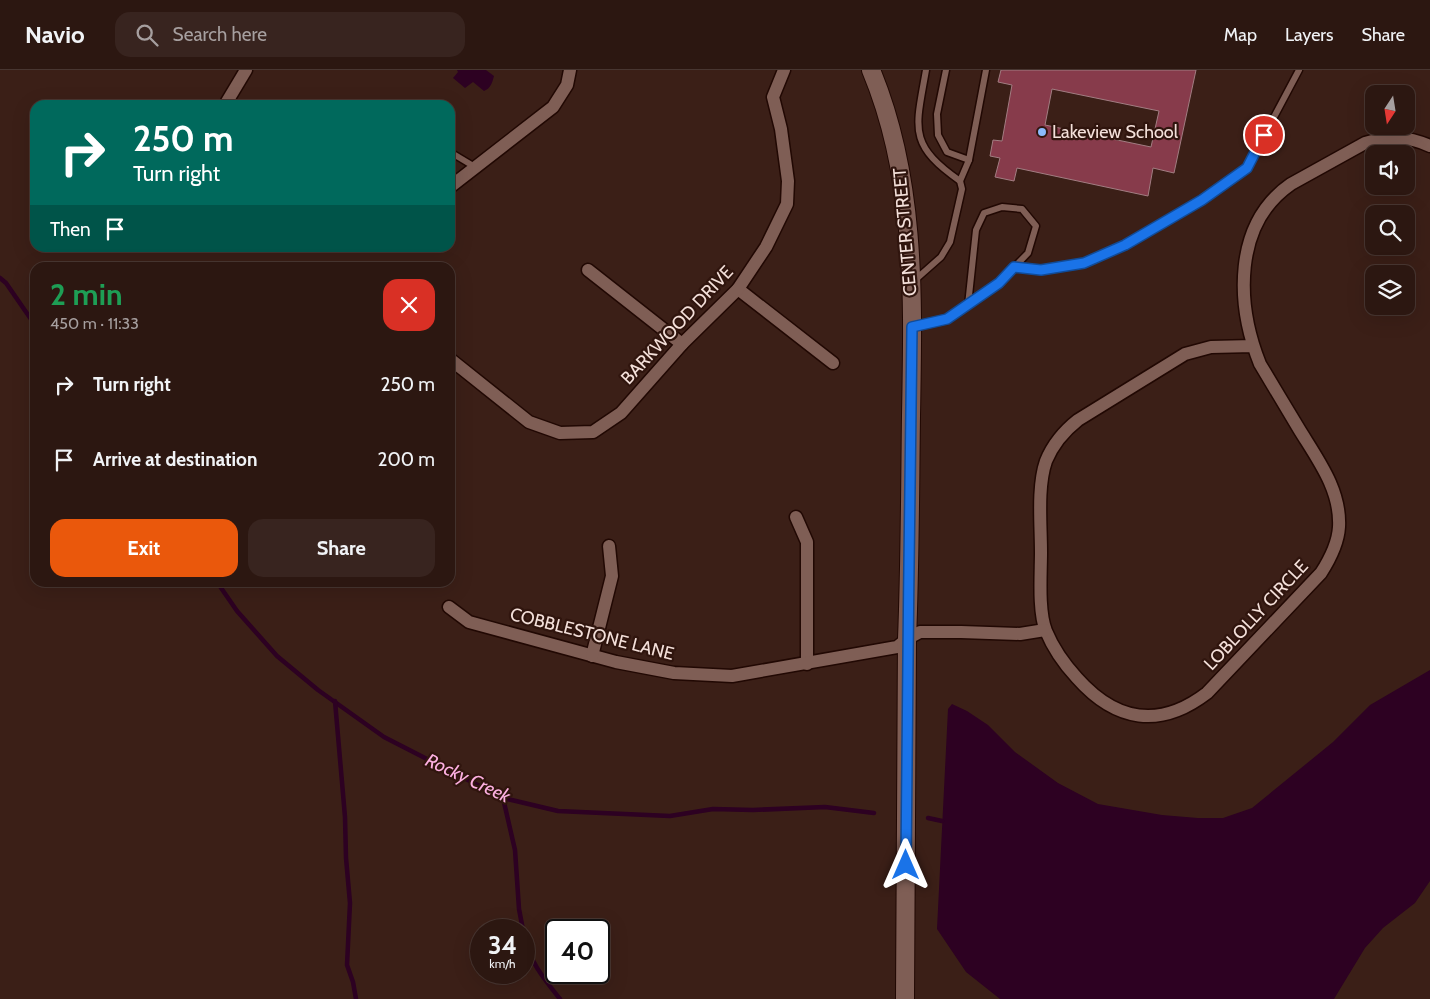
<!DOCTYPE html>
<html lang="en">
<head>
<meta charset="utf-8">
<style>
	:root { --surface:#2c1711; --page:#38241f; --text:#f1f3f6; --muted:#a69f9f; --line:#483631; --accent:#ea580c }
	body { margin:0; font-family:Cabin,sans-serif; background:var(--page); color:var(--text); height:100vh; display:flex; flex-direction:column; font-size:19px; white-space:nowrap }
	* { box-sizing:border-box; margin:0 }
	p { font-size:16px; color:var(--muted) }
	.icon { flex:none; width:28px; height:28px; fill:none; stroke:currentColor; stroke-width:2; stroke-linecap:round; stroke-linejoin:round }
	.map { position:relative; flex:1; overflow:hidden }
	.details { position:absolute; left:30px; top:192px; width:425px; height:325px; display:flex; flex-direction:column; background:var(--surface); border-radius:15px; box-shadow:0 5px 20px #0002,0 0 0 1px var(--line) }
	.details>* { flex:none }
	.guide { position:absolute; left:30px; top:30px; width:425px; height:152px; border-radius:15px; box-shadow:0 5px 20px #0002,0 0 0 1px var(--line); background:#00695c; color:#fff; overflow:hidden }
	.needle { width:32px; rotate:192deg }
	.tools { position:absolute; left:1365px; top:15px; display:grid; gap:10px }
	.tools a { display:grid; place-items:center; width:50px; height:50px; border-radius:10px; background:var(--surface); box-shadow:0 5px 20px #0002,0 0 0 1px var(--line); font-size:25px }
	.speed { position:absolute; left:470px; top:849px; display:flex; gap:10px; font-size:25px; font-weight:700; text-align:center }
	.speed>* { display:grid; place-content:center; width:65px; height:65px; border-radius:50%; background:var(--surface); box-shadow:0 5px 20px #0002,0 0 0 1px var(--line); line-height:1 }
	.speed small { font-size:12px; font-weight:400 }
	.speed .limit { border:2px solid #111; border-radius:8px; background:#fff; color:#111 }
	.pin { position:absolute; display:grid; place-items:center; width:42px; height:42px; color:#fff; margin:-21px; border:2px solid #fff; border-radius:50%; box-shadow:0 1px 5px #0007 }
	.me { position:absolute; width:55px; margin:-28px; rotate:0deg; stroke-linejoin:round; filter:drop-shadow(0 0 4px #0008) }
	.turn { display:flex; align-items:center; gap:18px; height:105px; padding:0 20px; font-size:22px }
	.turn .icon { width:65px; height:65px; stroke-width:2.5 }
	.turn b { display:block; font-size:35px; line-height:42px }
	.then { display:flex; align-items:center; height:48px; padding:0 20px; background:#0003; gap:10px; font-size:19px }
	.round { display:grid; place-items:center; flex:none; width:52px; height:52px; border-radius:15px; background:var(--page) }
	.overview { display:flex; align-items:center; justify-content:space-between; height:85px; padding:0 20px }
	h1 { font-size:30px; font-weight:700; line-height:38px; color:#1e9e55 }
	.button { display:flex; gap:10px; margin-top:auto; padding:10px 20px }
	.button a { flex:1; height:58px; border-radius:15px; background:var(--accent); color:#fff; font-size:20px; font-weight:700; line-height:58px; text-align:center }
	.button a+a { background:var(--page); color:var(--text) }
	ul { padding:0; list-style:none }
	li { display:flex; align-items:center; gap:15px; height:75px; padding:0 20px }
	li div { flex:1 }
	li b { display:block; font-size:19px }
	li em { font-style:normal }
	header { display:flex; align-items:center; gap:30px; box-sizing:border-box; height:70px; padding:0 25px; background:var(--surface); border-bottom:1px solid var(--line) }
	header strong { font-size:24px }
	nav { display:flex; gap:28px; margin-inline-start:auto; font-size:18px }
	.search { width:350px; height:45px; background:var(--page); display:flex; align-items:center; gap:12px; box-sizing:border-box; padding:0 18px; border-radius:15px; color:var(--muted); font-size:19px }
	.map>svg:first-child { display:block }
	.water { fill:#2d0122 }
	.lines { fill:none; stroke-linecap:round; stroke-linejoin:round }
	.stream { stroke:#2d0122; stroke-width:4.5 }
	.building { fill:#873b4b; stroke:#a27d82; fill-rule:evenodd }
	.lane-casing { stroke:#210803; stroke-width:9 }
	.street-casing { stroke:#210803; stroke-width:15 }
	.secondary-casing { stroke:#210803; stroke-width:20 }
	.lane { stroke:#7f5e55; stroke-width:6 }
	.street { stroke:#7f5e55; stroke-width:12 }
	.secondary { stroke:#7f5e55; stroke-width:18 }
	.route-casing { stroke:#114b97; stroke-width:12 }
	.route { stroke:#1a73e8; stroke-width:9 }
	.poi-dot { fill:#8bbafc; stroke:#30150e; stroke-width:2 }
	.labels { text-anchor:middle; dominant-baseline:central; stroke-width:4.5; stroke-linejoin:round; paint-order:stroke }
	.poi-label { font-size:18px; fill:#f4e0da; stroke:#30150e; text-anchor:start }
	.street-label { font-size:18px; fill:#f4e0da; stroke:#30150e }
	.water-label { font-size:19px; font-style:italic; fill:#fdb0e1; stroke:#30150e }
</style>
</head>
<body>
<header>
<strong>Navio</strong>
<div class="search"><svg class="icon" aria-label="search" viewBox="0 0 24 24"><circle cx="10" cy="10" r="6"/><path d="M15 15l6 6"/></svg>Search here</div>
<nav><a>Map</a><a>Layers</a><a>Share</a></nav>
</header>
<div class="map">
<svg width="1430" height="929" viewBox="0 0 1430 929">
	<rect width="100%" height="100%" fill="#3b1f17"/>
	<g class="water">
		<path d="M457,0h29l8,6c-2,7 -3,12 -10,15l-11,-9 -8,6 -12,-10 5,-6z"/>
		<path d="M1430,600v211l-15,22 -32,25 -18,20 -31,51h-334l-34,-27 -29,-43 11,-220 4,-5 15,7 21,14 27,27 43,31 40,21 64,11 36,3h25l29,-10 81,-66 37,-37z"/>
	</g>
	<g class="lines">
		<g class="stream">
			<path d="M0,208l6,5 29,42"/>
			<path d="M217,512l20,29 40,45 41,34 66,47 119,61 55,13 44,2 68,3 43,-7 40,1 72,-3 49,6"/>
			<path d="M335,631l10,116 1,41 4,45 -3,62 6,17 3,17"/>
			<path d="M503,728l12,52 4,59 4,21"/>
			<path d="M928,748l14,3"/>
			<path d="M524,865c5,26 20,44 36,64"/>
		</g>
	</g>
	<path class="building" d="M1001,0h195l-22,103 -21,-5 -5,28 -131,-28 -3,13 -19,-4 5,-19 -10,-2 3,-16 9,1 10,-56 -14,-3zM1052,19l107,22 -8,36 -106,-22z"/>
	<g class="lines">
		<g class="lane-casing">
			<g id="lane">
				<path d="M946,0l-9,44 1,21 9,17 22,8"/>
				<path d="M450,82l25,15"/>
				<path d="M960,111l9,-21 17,-90"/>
				<path d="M1014,197l27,3 43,-7 41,-18 77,-44 45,-33 52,-98"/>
				<path d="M915,210l26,-23 9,-15 12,-53 -2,-8c-53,-37 -44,-53 -34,-111"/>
				<path d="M914,257l33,-8 52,-36 29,-30 8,-27 -14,-17 -20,-2 -18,6 -8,17 -8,75"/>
			</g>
		</g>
		<g class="street-casing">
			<g id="street">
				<path d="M225,35l21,-35"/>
				<path d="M450,117l103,-80 14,-22 3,-15"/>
				<path d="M588,200l94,74"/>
				<path d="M738,219l95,74"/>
				<path d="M1253,276l-42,1 -26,7 -107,66c-14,11 -25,24 -32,41 -9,26 -5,63 -5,91 0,22 -3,59 5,79 7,17 19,34 31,47 39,44 83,51 130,15l114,-120c9,-14 17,-29 18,-46 2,-37 -21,-67 -40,-98 -13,-22 -26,-43 -39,-65 -24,-60 -27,-140 31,-180l74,-41c23,-7 43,-7 65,3"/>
				<path d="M450,289l79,63 31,11 33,-1 28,-19 61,-69 56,-55 28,-42 21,-43 1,-23 -7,-52 -8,-32 11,-27"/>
				<path d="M796,447l11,25v122"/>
				<path d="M449,537l20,15 147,40 58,11 58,3 165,-29 10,-8 13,-7h41l59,2 25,-4"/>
				<path d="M592,586l20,-80 -3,-30"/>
			</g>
		</g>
		<g class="secondary-casing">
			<path id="secondary" d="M871,0c46,110 42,230 40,346 -1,74 -1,149 -4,223l-2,360"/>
		</g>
		<use href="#lane" class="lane"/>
		<use href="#street" class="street"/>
		<use href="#secondary" class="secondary"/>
	</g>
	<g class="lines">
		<g class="route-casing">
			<path id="route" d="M906,795c1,-179 4,-359 6,-538l35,-8 52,-36 15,-16 27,3 43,-7 41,-18 77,-45 45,-32 17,-33"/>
		</g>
		<use href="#route" class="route"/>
	</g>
	<circle class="poi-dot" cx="1042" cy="62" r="5"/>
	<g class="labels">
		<g class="poi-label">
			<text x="1052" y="62">Lakeview School</text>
		</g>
		<g class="street-label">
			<text transform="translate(905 162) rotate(-95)">CENTER STREET</text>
			<text transform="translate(677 255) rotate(-47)">BARKWOOD DRIVE</text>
			<text transform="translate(1256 545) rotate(-47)">LOBLOLLY CIRCLE</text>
			<text transform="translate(592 564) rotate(14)">COBBLESTONE LANE</text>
		</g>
		<g class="water-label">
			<text transform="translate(468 708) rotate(25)">Rocky Creek</text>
		</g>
	</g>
</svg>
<div class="tools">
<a><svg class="needle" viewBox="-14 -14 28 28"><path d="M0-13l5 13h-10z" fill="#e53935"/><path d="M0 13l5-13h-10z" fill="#a69f9f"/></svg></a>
<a><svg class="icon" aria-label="sound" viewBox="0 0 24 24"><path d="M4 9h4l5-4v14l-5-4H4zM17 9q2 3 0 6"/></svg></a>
<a><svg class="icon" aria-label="search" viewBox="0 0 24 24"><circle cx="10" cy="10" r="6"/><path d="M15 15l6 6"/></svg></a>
<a><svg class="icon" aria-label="layers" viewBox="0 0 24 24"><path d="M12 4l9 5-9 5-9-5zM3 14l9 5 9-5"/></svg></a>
</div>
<div class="speed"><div>34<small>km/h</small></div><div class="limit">40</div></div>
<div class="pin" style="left:1264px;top:65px;background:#d93025"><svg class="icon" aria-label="arrive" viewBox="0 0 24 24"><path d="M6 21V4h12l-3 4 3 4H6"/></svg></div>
<svg class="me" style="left:906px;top:795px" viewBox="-20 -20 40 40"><path d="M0-17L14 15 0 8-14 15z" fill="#1a73e8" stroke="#fff" stroke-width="4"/></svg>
<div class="guide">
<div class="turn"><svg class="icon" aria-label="right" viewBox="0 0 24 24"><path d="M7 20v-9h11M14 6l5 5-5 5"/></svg><div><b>250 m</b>Turn right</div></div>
<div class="then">Then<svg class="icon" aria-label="arrive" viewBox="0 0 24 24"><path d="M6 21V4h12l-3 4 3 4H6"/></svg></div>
</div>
<section class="details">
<div class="overview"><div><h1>2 min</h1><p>450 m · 11:33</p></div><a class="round" style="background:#d93025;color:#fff"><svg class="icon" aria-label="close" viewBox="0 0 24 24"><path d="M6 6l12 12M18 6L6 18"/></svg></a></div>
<ul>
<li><svg class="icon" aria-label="right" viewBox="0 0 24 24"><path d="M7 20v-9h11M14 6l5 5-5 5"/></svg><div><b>Turn right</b></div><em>250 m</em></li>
<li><svg class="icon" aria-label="arrive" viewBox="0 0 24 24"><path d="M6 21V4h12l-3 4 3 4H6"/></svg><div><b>Arrive at destination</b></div><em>200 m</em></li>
</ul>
<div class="button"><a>Exit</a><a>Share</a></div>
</section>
</div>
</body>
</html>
